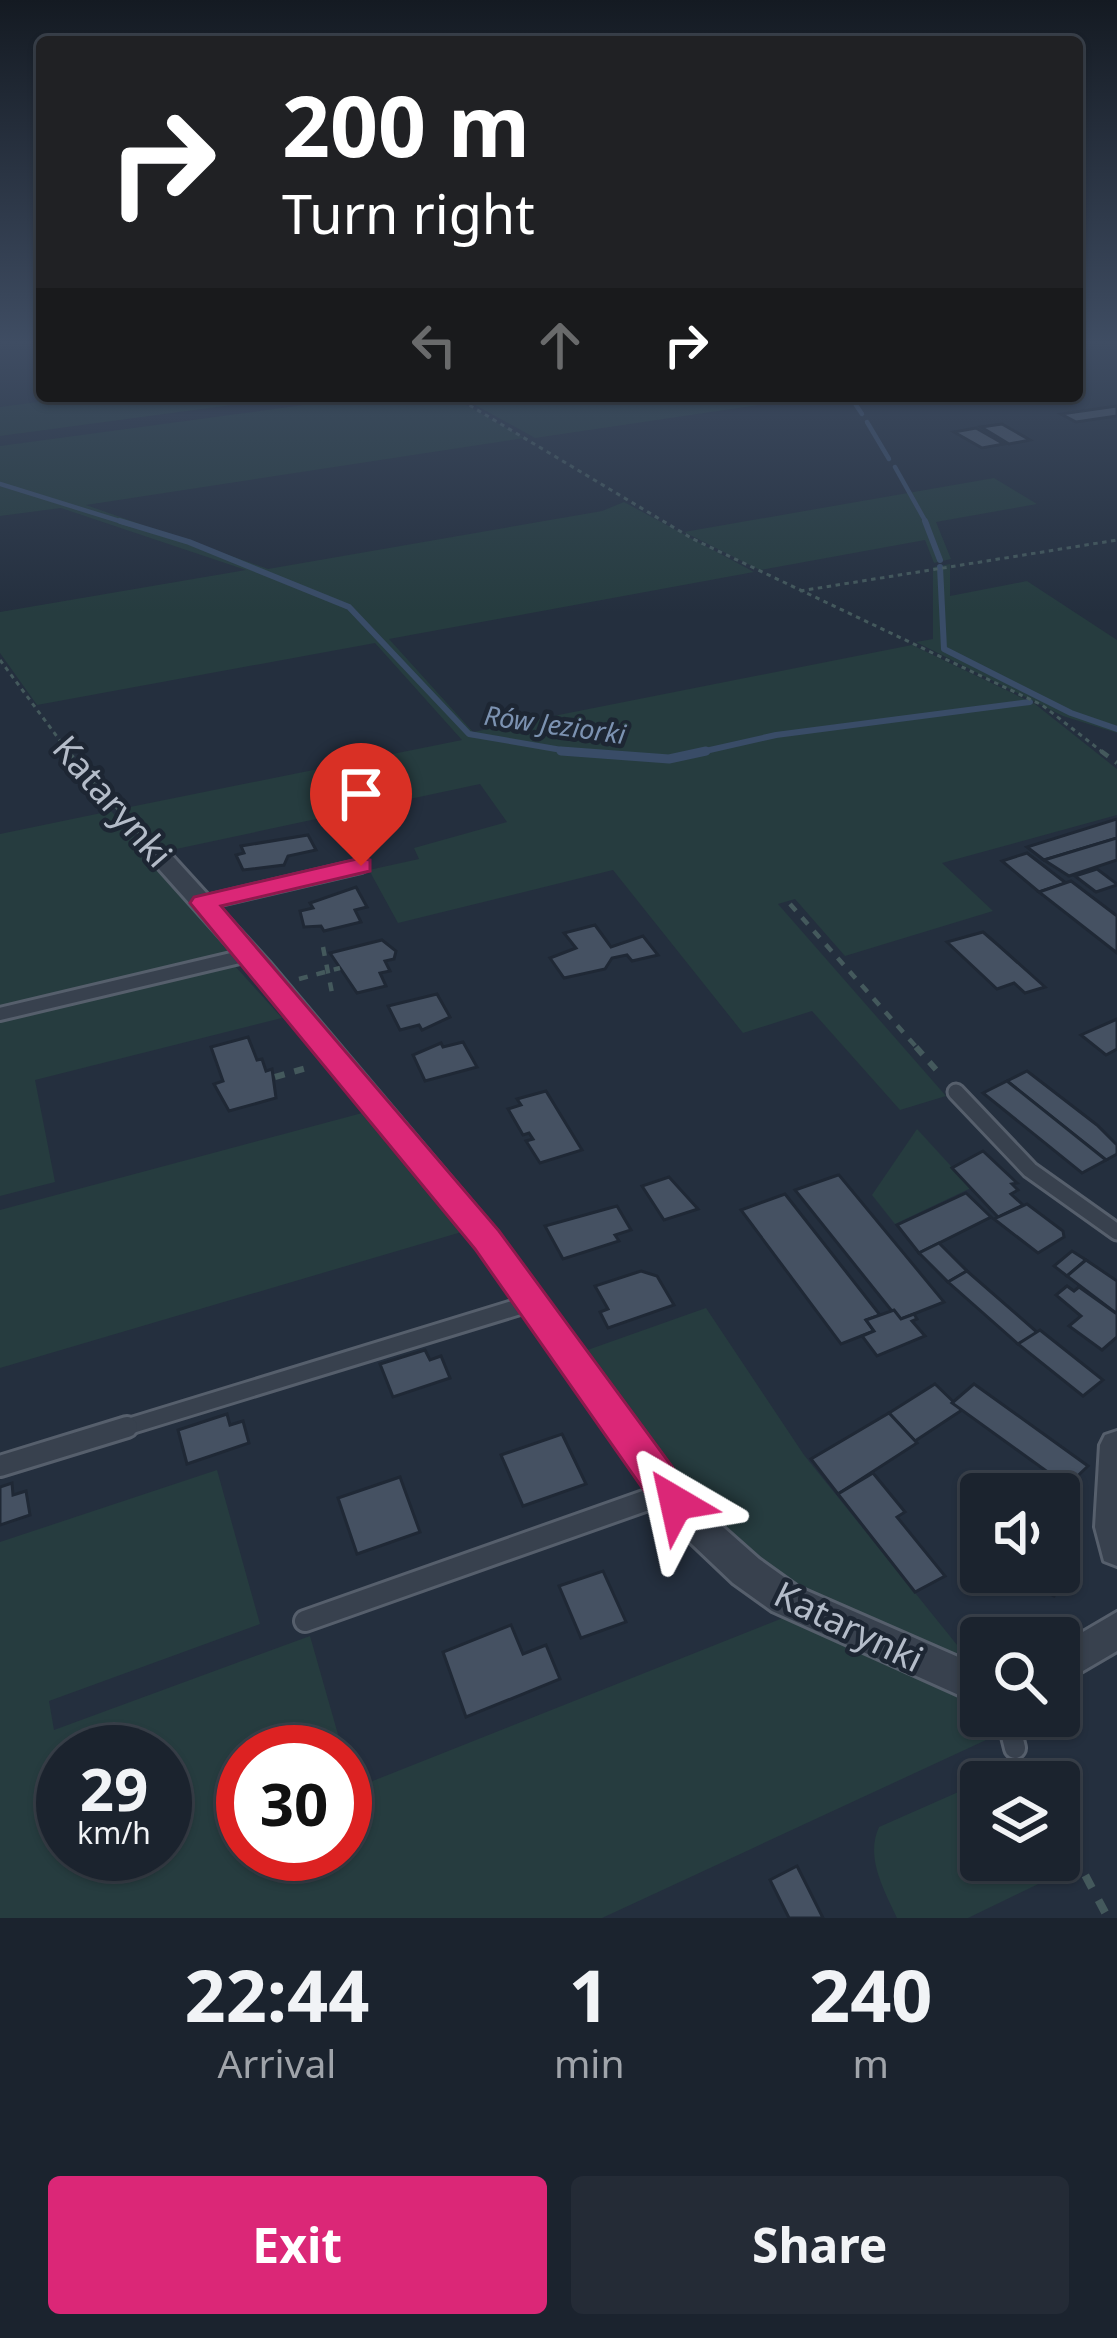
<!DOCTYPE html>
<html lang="en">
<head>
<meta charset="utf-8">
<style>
	:root { --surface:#1b232e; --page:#242b36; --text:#f1f3f6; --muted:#a0a4aa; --line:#39404a; --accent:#db2777 }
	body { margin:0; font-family:"Noto Sans",sans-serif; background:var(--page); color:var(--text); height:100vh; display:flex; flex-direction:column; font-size:45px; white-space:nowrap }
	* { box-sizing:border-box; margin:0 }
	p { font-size:39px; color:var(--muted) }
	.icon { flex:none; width:66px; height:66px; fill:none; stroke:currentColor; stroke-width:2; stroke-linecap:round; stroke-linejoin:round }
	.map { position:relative; height:1918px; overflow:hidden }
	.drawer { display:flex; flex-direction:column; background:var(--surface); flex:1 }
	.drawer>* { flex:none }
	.guide { position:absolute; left:36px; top:36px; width:1047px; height:366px; border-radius:12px; box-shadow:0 3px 9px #0004,0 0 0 3px var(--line); background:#202124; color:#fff; overflow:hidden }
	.controls { position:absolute; left:960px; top:1473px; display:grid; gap:24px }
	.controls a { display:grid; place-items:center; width:120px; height:120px; border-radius:12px; background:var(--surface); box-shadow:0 3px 9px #0004,0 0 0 3px var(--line); font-size:60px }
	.speed { position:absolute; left:36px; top:1725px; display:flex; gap:24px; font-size:60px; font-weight:700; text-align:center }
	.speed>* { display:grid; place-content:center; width:156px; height:156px; border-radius:50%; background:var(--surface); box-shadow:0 3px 9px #0004,0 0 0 3px var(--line); line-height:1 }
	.speed small { font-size:30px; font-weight:400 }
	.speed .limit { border:18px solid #d22; background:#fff; color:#111 }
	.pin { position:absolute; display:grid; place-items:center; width:102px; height:102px; color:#fff; margin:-123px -51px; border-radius:50% 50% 50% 0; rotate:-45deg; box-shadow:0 0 12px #0007 }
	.pin .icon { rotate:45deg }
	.me { position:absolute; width:132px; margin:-66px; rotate:324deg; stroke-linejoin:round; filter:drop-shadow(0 0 9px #0008) }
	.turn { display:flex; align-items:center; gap:42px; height:252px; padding:0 48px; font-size:54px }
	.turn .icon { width:156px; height:156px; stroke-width:2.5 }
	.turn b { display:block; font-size:84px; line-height:102px }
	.lanes { display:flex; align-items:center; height:114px; padding:0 48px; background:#0003; justify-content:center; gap:60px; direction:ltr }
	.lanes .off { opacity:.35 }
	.eta { display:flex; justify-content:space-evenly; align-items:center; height:204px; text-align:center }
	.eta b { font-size:72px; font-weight:700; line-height:84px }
	.button { display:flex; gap:24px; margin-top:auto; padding:24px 48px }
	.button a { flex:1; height:138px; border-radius:12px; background:var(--accent); color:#fff; font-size:48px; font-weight:700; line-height:138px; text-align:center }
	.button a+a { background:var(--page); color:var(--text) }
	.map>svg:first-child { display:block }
	.green { fill:#263c3f; fill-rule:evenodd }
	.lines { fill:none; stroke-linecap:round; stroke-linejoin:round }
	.stream-far2 { stroke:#394c67; stroke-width:4.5 }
	.stream-far1 { stroke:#394c67; stroke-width:6 }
	.stream { stroke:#394c67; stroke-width:9 }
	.building { fill:#455162; stroke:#1f2835; stroke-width:3 }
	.lane-far2-casing { stroke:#565f6c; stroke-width:18 }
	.lane-far1-casing { stroke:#565f6c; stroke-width:21 }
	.lane-casing { stroke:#565f6c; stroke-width:26 }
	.street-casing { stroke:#565f6c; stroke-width:6 }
	.path-far3 { stroke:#44595c; stroke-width:3; stroke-dasharray:4.5 4.5; stroke-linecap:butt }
	.path-far2 { stroke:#44595c; stroke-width:4.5; stroke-dasharray:9 9; stroke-linecap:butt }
	.path-far1 { stroke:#44595c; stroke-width:6; stroke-dasharray:10 10; stroke-linecap:butt }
	.path { stroke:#44595c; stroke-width:8; stroke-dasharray:14 14; stroke-linecap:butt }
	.lane-far2 { stroke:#38414e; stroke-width:12 }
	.lane-far1 { stroke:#38414e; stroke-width:15 }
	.lane { stroke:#38414e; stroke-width:20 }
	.street { fill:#38414e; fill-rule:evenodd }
	.route { fill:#db2777; stroke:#8e194d; stroke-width:3 }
	.labels { text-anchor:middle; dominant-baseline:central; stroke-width:9; stroke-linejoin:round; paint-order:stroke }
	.far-water-label { font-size:27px; font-style:italic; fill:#7c92b1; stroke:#1d2633 }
	.near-street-label { font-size:36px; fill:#b4bcc9; stroke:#1d2633 }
</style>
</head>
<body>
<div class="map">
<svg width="1117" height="1918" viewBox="0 0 1117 1918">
	<rect width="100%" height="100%" fill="#242f3e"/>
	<g class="green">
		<path d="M84,396h215l-299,40v-29z"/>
		<path d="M370,396h80l74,42 -438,67 182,64 334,-58 22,-9 130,70 -365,67 84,93 439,-87 123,59 82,65v46l-175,48 51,48 -148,45 -50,-57 -17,5 168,192 -46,14 -88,-99 -69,22 -130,-163 -215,53 -29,-53 50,-11 -5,-11 93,-26 -27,-38 -318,68 -37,-44 337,-68 -87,-97 -338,62 -37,-52v-41l246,-42 -185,-62 -61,8v-70z"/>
		<path d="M459,396h361l-285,42z"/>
		<path d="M994,478l43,26 -101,18 15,37 -17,4 -9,-23 -165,30 -76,-38z"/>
		<path d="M950,564v32l77,-15 90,59v93l-54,-17 -147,-74 17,-3v-72z"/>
		<path d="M111,811l126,140 -237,56v-173z"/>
		<path d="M234,965l48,53 -247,62 20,102 -55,14v-175z"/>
		<path d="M366,1112l99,119 -465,137v-158z"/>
		<path d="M917,1129l54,59 -76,36 -23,-29z"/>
		<path d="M706,1308l98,147 170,211 -189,-84 -97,-82 -109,-147z"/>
		<path d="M217,1470l43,154 -211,77 5,29 256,-94 33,116h-100v102h102v-96l10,30 433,-172 193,90v10h8l10,18 -397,184h-602v-376zM63,1752h102v102h-102z"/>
		<path d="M981,1782v78h67l9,15 -89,43h-71c-13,-28 -32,-61 -18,-91z"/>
	</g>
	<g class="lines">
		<g class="stream-far2">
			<path d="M850,396l12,18"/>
			<path d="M867,422l22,37"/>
			<path d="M895,467l32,57"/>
			<path d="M0,484l129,40"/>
		</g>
		<g class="stream-far1">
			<path d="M120,521l69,21 160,65 120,127 116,20"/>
			<path d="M925,521l15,39"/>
			<path d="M940,567l4,82 127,64 46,16"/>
			<path d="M692,754l84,-19 254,-33"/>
		</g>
		<path class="stream" d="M561,751l108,8 37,-8"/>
	</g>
	<g class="building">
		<path d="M1117,406v10l-41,6 -15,-8z"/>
		<path d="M1002,424l28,16 -21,4 -28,-17z"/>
		<path d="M976,428l28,16 -22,4 -28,-16z"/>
		<path d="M1117,819v19l-73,22 -17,-13z"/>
		<path d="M308,835l8,15 -28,6 -4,9 -41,5 -7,-15 8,-2 -3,-7z"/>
		<path d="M1117,838v22l-48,16 -25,-16z"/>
		<path d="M1027,853l39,30 -27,9 -37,-31z"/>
		<path d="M1097,869l20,15v1l-21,7 -21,-16z"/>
		<path d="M1071,881l46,35v37l-78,-61z"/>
		<path d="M356,887l11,20 -12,3 6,12 -37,9 -3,-5 -17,1 -4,-16 13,-3 -3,-5z"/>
		<path d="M595,925l16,22 32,-11 15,19 -26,6 -5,-6 -15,3 -7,11 -41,9 -14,-20 26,-10 -12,-15z"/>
		<path d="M983,932l15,13 47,42 -20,6 -11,-10 -17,6 -50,-47z"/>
		<path d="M382,940l14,11 -2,8 -9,2 5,10 -10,2 6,13 -29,7 -27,-40z"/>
		<path d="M437,994l13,23 -28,13 -3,-5 -19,5 -12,-24z"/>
		<path d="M1117,1019v30l-11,6 -25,-20z"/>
		<path d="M248,1037l9,23 5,-1 4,12 6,-2 4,29 -47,13 -15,-27 9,-3 -12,-34z"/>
		<path d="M463,1042l14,25 -52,14 -12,-26 28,-12 2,4z"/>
		<path d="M1027,1071l70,54 20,20v9l-11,6 -99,-79z"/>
		<path d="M1007,1081l99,79 -24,13 -99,-80z"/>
		<path d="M546,1091l36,59 -42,13 -14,-22 7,-2 -4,-6 -6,2 -15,-26 13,-4 -4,-6z"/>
		<path d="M983,1151l34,32 -5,1 6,6 -7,4 12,11 -25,12 -46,-49z"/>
		<path d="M838,1175h1l105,127 -43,17 -10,-9 -96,-120z"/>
		<path d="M669,1177l29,32 -34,11 -22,-34z"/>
		<path d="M966,1193l25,24 -72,36 -22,-28z"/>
		<path d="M785,1194l95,121 -14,5 8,11 -33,13 -100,-134z"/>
		<path d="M1027,1204l36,27 1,6 -26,16 -44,-34z"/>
		<path d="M617,1206l14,24 -16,5 4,6 -56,18 -18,-33z"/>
		<path d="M939,1243l28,28 -19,11 -29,-29z"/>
		<path d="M1072,1251l14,9 -19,16 -13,-10z"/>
		<path d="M1086,1260l31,21v33l-50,-38z"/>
		<path d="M641,1271l16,5 17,29 -66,23 -8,-16 8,-3 -13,-23z"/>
		<path d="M967,1271l71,62 -20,11 -70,-62z"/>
		<path d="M1067,1286l7,5 5,-4 38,27v23l-15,13 -33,-24 12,-10 -25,-21z"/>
		<path d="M894,1310l7,9 13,-5 3,5 -5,2 13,15 -48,20 -15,-20 12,-5 -8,-11z"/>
		<path d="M1040,1330l63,50 -20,16 -65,-52z"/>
		<path d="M425,1350l5,10 11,-4 9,22 -57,19 -13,-33z"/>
		<path d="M935,1384l27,26 -47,31 -26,-28z"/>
		<path d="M974,1384l114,82 -21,20 -115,-83z"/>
		<path d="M889,1413l28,30 -79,51 -27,-35z"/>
		<path d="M227,1414l3,11 13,-4 6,22 -62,21 -9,-34z"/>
		<path d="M562,1434l24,50 -63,22 -22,-51z"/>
		<path d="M873,1473l32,39 -8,5 48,59 -30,16 -77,-98z"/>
		<path d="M400,1477l20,55 -63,22 -19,-56z"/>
		<path d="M12,1483l1,12 13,-4 4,24 -30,10v-38z"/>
		<path d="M1059,1526l19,9 -24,61 -48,-24h53z"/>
		<path d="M603,1571l23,51 -45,16 -22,-52z"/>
		<path d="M511,1625l12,29 23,-9 14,34 -94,38 -23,-65z"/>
		<path d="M797,1866l26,52h-34l-19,-38z"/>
	</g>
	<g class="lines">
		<g class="lane-far2-casing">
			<g id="lane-far2">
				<path d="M203,903l158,-37"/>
				<path d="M0,1014l248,-59"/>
			</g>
		</g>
		<g class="lane-far1-casing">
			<g id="lane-far1">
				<path d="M956,1092l74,78 87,62"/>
				<path d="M117,1430l414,-127"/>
			</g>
		</g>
		<g class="lane-casing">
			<g id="lane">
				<path d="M0,1466l127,-39"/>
				<path d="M305,1621l362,-128"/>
				<path d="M1007,1716l8,32"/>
			</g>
		</g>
		<g class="street-casing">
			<g id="street">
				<path d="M159,848l8,2 102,112 228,270 200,272 62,55 39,28 183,80v38l-209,-94 -39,-28 -60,-57 -196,-278 -226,-276 -100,-112 -3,-5z"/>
				<path d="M1117,1431v135l-13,-5 -9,-34 5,-82 5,-10z"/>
				<path d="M1117,1612v39l-58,34v-39z"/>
			</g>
		</g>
		<g class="path-far3">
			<path d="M454,396l239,143 349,166 63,49"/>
			<path d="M800,591l317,-51"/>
			<path d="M0,660l70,94"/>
		</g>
		<g class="path-far2">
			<path d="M67,751l81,91"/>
			<path d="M1101,751l16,12"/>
			<path d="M790,904l129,146"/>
			<path d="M323,947l9,46"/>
			<path d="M299,979l41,-11"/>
		</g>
		<g class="path-far1">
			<path d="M916,1047l25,28"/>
			<path d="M275,1077l35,-10"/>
		</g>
		<g class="path">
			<path d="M1027,1769l7,13"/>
			<path d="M1059,1826l49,92"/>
		</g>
		<use href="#lane-far2" class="lane-far2"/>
		<use href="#lane-far1" class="lane-far1"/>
		<use href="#lane" class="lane"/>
		<use href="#street" class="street"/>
	</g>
	<linearGradient id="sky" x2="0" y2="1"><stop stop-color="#141a22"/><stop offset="0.56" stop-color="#3f4d63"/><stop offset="1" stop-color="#3f4d63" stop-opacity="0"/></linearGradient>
	<rect width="1117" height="612" fill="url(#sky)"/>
	<path class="route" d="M361,858l9,2v11l-149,35 278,325 191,260 6,12 -6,13 -14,5 -14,-5 -187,-267 -285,-346 4,-6z"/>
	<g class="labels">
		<g class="far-water-label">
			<text transform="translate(555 724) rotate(8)">Rów Jeziorki</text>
		</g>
		<g class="near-street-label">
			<text transform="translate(113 801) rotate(49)">Katarynki</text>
			<text transform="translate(849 1626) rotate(26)">Katarynki</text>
		</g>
	</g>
</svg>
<div class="controls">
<a><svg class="icon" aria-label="sound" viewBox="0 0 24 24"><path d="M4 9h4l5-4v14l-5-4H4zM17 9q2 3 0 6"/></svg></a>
<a><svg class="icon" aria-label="search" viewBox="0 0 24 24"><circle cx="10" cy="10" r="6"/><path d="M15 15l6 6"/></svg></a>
<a><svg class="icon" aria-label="layers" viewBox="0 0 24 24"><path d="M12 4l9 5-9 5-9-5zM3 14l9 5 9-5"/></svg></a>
</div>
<div class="speed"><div>29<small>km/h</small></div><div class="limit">30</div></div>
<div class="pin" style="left:361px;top:866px;background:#d93025"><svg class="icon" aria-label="arrive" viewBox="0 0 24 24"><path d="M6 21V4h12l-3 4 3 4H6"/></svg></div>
<svg class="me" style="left:676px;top:1503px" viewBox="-20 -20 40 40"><path d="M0-17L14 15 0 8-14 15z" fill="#db2777" stroke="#fff" stroke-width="4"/></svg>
<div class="guide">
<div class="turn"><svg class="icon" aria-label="right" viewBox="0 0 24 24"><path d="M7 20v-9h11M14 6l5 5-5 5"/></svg><div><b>200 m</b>Turn right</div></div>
<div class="lanes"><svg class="icon off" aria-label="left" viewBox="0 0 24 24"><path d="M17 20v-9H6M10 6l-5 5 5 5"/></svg><svg class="icon off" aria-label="ahead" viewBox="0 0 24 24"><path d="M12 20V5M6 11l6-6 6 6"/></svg><svg class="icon" aria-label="right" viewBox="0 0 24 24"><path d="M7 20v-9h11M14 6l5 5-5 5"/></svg></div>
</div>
</div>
<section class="drawer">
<div class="eta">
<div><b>22:44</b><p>Arrival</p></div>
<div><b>1</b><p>min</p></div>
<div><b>240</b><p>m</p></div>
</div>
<div class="button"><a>Exit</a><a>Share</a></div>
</section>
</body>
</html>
